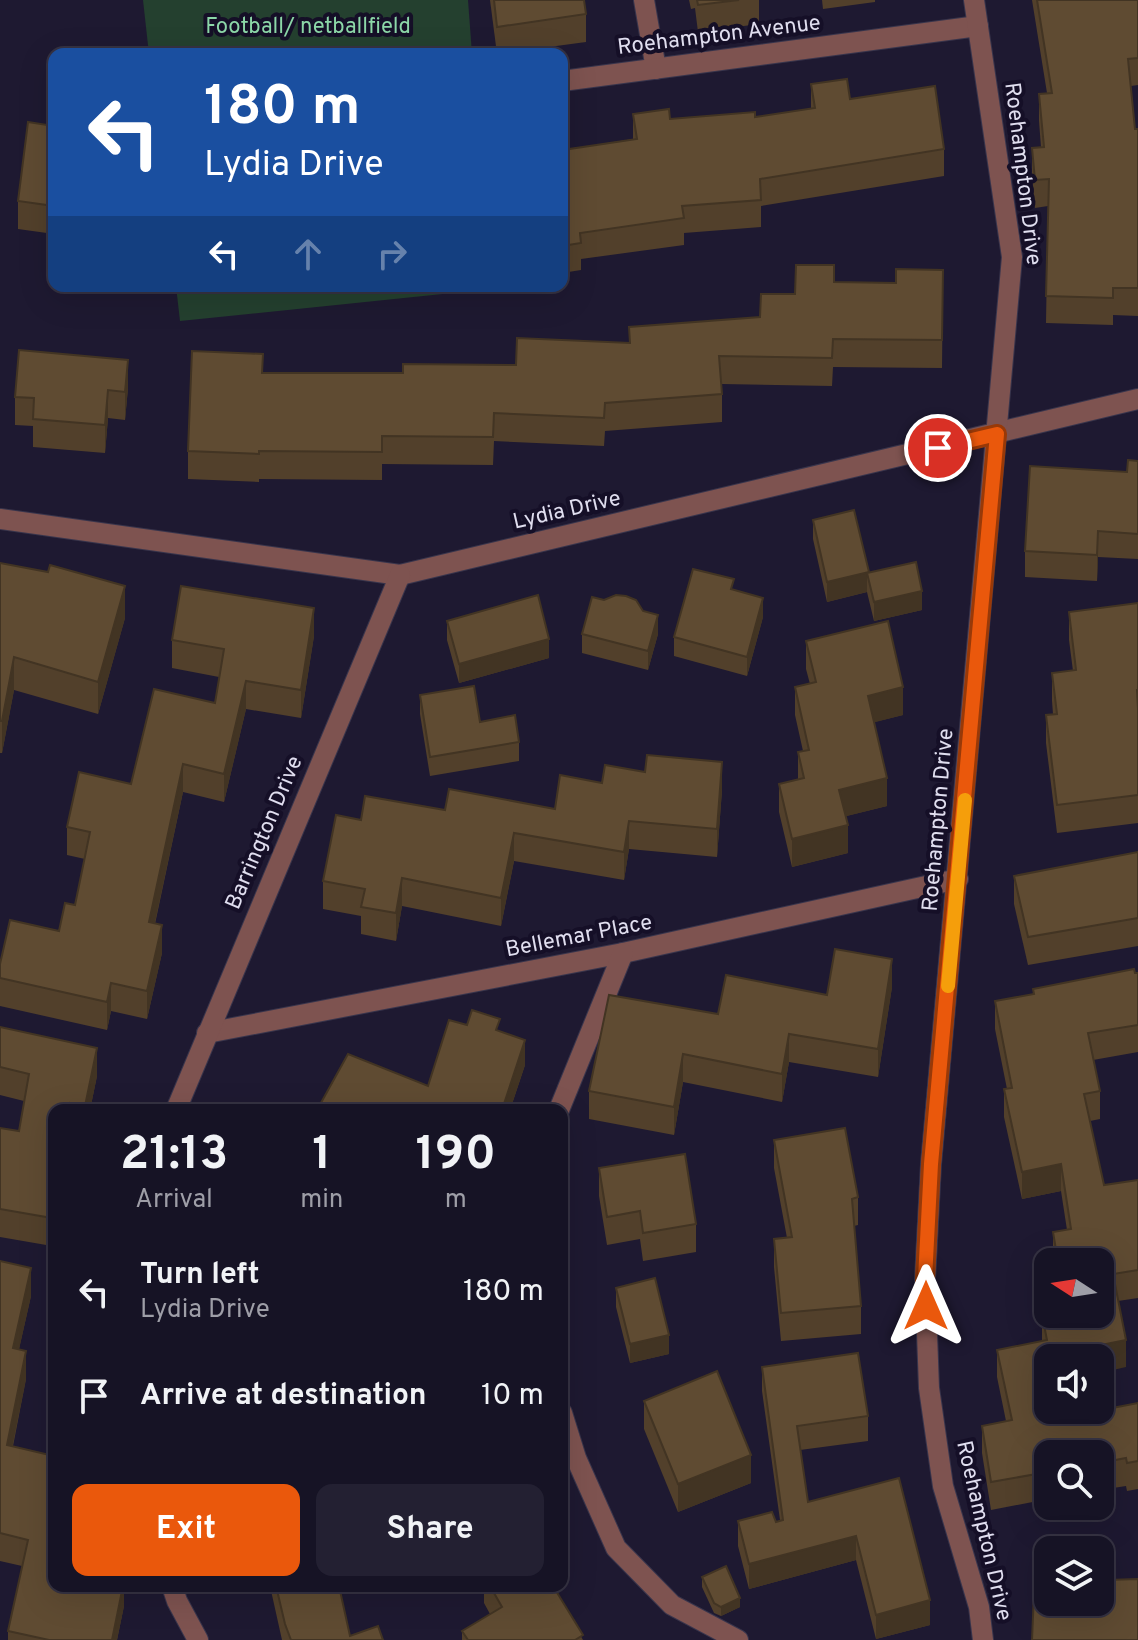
<!DOCTYPE html>
<html lang="en">
<head>
<meta charset="utf-8">
<style>
	:root { --surface:#161325; --page:#232032; --text:#f1f3f6; --muted:#9e9ea7; --line:#353242; --accent:#ea580c }
	body { margin:0; font-family:Overpass,sans-serif; background:var(--page); color:var(--text); height:100vh; display:flex; flex-direction:column; font-size:30px; white-space:nowrap }
	* { box-sizing:border-box; margin:0 }
	p { font-size:26px; color:var(--muted) }
	.icon { flex:none; width:44px; height:44px; fill:none; stroke:currentColor; stroke-width:2; stroke-linecap:round; stroke-linejoin:round }
	.map { position:relative; flex:1; overflow:hidden }
	.sheet { position:absolute; left:48px; top:1104px; width:520px; height:488px; display:flex; flex-direction:column; background:var(--surface); border-radius:16px; box-shadow:0 8px 32px #0002,0 0 0 2px var(--line) }
	.sheet>* { flex:none }
	.guide { position:absolute; left:48px; top:48px; width:520px; height:244px; border-radius:16px; box-shadow:0 8px 32px #0002,0 0 0 2px var(--line); background:#1a4fa0; color:#fff; overflow:hidden }
	.needle { width:52px; rotate:282deg }
	.tools { position:absolute; left:1034px; top:1248px; display:grid; gap:16px }
	.tools a { display:grid; place-items:center; width:80px; height:80px; border-radius:16px; background:var(--surface); box-shadow:0 8px 32px #0002,0 0 0 2px var(--line); font-size:40px }
	.pin { position:absolute; display:grid; place-items:center; width:68px; height:68px; color:#fff; margin:-34px; border:4px solid #fff; border-radius:50%; box-shadow:0 2px 8px #0007 }
	.me { position:absolute; width:88px; margin:-44px; rotate:0deg; stroke-linejoin:round; filter:drop-shadow(0 0 6px #0008) }
	.turn { display:flex; align-items:center; gap:28px; height:168px; padding:0 24px; font-size:36px }
	.turn .icon { width:104px; height:104px; stroke-width:2.5 }
	.turn b { display:block; font-size:56px; line-height:68px }
	.lanes { display:flex; align-items:center; height:76px; padding:0 24px; background:#0003; justify-content:center; gap:40px; direction:ltr }
	.lanes .off { opacity:.35 }
	.eta { display:flex; justify-content:space-evenly; align-items:center; height:136px; text-align:center }
	.eta b { font-size:48px; font-weight:700; line-height:56px }
	.action { display:flex; gap:16px; margin-top:auto; padding:16px 24px }
	.action a { flex:1; height:92px; border-radius:16px; background:var(--accent); color:#fff; font-size:32px; font-weight:700; line-height:92px; text-align:center }
	.action a+a { background:var(--page); color:var(--text) }
	ul { padding:0; list-style:none }
	li { display:flex; align-items:center; gap:24px; height:104px; padding:0 24px }
	li div { flex:1 }
	li b { display:block; font-size:30px }
	li em { font-style:normal }
	.map>svg:first-child { display:block }
	.green { fill:#24402f }
	.lines { fill:none; stroke-linecap:round; stroke-linejoin:round }
	.minor-casing { stroke:#39354c; stroke-width:22 }
	.tertiary-casing { stroke:#39354c; stroke-width:22 }
	.minor { stroke:#7e5350; stroke-width:20 }
	.tertiary { stroke:#7e5350; stroke-width:20 }
	.wall { fill:#52402b }
	.shaded-wall { fill:#423423 }
	.building { fill:#5f4b32; stroke:#423423; stroke-width:2 }
	.route-casing { stroke:#983908; stroke-width:20 }
	.route { stroke:#ea580c; stroke-width:14 }
	.slow { stroke:#f59e0b; stroke-width:14 }
	.labels { text-anchor:middle; dominant-baseline:central; stroke-width:8; stroke-linejoin:round; paint-order:stroke }
	.park-label { font-size:22px; fill:#8cd7a8; stroke:#150f27 }
	.street-label { font-size:22px; fill:#e0deef; stroke:#150f27 }
</style>
</head>
<body>
<div class="map">
<svg width="1138" height="1640" viewBox="0 0 1138 1640">
	<rect width="100%" height="100%" fill="#1e1931"/>
	<g class="green">
		<path d="M143,0h325l4,54h-323z"/>
		<path d="M176,286h315v3l-311,32z"/>
	</g>
	<g class="lines">
		<g class="minor-casing">
			<g id="minor">
				<path d="M644,0l12,69"/>
				<path d="M562,81l416,-55"/>
				<path d="M0,519l400,56 738,-176"/>
				<path d="M207,1033l416,-80 335,-74"/>
				<path d="M176,1110l224,-535"/>
				<path d="M559,1110l64,-157"/>
				<path d="M562,1413l14,45 40,90 56,57 66,35"/>
				<path d="M172,1586l5,15 21,39"/>
			</g>
		</g>
		<g class="tertiary-casing">
			<path id="tertiary" d="M974,0l38,257 -81,907 -6,115 4,109 14,98 36,121 4,33"/>
		</g>
		<use href="#minor" class="minor"/>
		<use href="#tertiary" class="tertiary"/>
	</g>
	<g class="wall">
		<path d="M490,0h94l2,14v28l-89,12z"/>
		<path d="M689,0h70v24l-61,8 -3,-24 -4,1z"/>
		<path d="M822,0h53v2l-52,7z"/>
		<path d="M1032,0h106v85l-7,1 4,43h3v187l-25,-1v10l-67,-2 2,-117 -13,2 -3,-33v-27l9,-1 -2,-26v-27l8,-1z"/>
		<path d="M811,84l39,15 94,50v27l-183,30v21l-77,6v12l-103,14v11l-19,3v-175l7,51 64,-10v-25l37,5 85,-2 56,-8z"/>
		<path d="M54,126v108l-36,-5v-28z"/>
		<path d="M943,270l-1,98 -109,-1 -1,19 -110,-2v38l-117,9 -1,15 -110,-5 -1,24 -111,-1v16l-123,-1v3l-71,-3v-28l75,-78h140l113,-8 113,-22v-16l131,-10 35,-23 39,-12 62,1z"/>
		<path d="M128,388l-3,32 -17,-2 -3,35 -72,-6v-21l-18,-1v-28z"/>
		<path d="M1138,461v98l-40,-2 -1,24 -72,-4v-26l102,-79z"/>
		<path d="M813,520l56,53 53,37 -48,11 -7,-29 -40,10 -14,-63z"/>
		<path d="M0,563l125,55 -27,96 -84,-24 -12,63h-2z"/>
		<path d="M1138,603v220l-81,10 -11,-90v-28l7,-1 -1,-13v-28l21,-2 -4,-31v-28z"/>
		<path d="M643,611l15,23 -10,36 -66,-17v-19z"/>
		<path d="M763,617l-16,59 -73,-20v-19z"/>
		<path d="M447,621l102,37 -90,25 -12,-43z"/>
		<path d="M314,636l-13,82 -55,-9 -22,93 -41,-10 -28,132 7,29 -15,66 -36,-8 -4,19 -107,-24v-42l59,-33 16,-26 10,-46 -18,-4v-28l64,-43 84,-81 4,-26 -47,-9v-28z"/>
		<path d="M806,641l97,74 -29,7 13,84 -41,10 2,37 -56,14 -13,-55v-28l19,-5v-27l5,-1 -8,-36v-28l15,-3 -4,-15z"/>
		<path d="M420,695l60,27 39,20v19l-89,15 -10,-62z"/>
		<path d="M602,783l120,7 -5,67 -88,-8 -5,31 -110,-19 -13,65 -99,-20 -6,35 -35,-7v-18l-38,-7v-28l38,-61 84,-10 110,-1z"/>
		<path d="M1138,852v94l-110,19 -14,-61v-28z"/>
		<path d="M1138,973v79l-45,8 7,31v28l-10,2 14,64 34,-5v118l-20,3 8,66 -26,-9 -52,52 59,-1 31,-6v86l-11,2 -1,-5 -26,4v-36h-52v45l-57,11 -9,-57v-27l24,-5 -9,-44v-27l45,-9v-26l58,-1v-52h-47v-30l14,-2 -6,-39 -39,8 -18,-82v-28h3l-12,-60v-28l38,-7v-5z"/>
		<path d="M892,987l-14,90 -89,-15 -7,40 -99,-20 -9,53 -85,-16v-28l129,-77 109,-19z"/>
		<path d="M467,1025l58,40 -15,45h-193l111,-24z"/>
		<path d="M0,1027l97,49 -7,34h-36l-2,136 -52,-9v-109l19,3 5,-30 -24,-6z"/>
		<path d="M774,1140l84,57v28l-4,1 7,80v28l-80,7 -7,-74v-28l13,-1 -13,-70z"/>
		<path d="M599,1168l97,56v28l-53,9 -3,-22 -33,6 -8,-49z"/>
		<path d="M0,1261l31,35 -12,53 7,30 -13,67 41,140h70v20l-7,34h-109v-9l14,-65 -22,-5z"/>
		<path d="M616,1288l53,66 -39,9 -14,-56z"/>
		<path d="M762,1367l106,49v25l-68,9 8,52 91,-24 31,147 -54,14 -20,-79 -107,29 -11,-43v-25l38,1 4,-2 -18,-129z"/>
		<path d="M644,1401l107,82 -73,29 -34,-83z"/>
		<path d="M702,1577l38,30 -19,9 -7,-3 -12,-26z"/>
		<path d="M270,1586h69l11,50 33,4h-101z"/>
		<path d="M484,1586h69l30,54h-121v-9l28,-17 -6,-11z"/>
	</g>
	<g class="shaded-wall">
		<path d="M128,360v28l-3,32v-28z"/>
		<path d="M108,390v28l-3,35v-28z"/>
		<path d="M1098,531v26l-1,24v-26z"/>
		<path d="M869,572l-2,1v19l-40,10v-20z"/>
		<path d="M125,586v32l-27,96v-32z"/>
		<path d="M922,591v19l-48,11v-19z"/>
		<path d="M763,598v19l-16,59v-19z"/>
		<path d="M314,608v28l-13,82v-28z"/>
		<path d="M658,615v19l-10,36v-19z"/>
		<path d="M549,639v19l-90,25v-19z"/>
		<path d="M14,657v33l-12,63v-32z"/>
		<path d="M246,681v28l-22,93v-28z"/>
		<path d="M903,687v28l-35,9v-28z"/>
		<path d="M722,762v28l-5,67v-28z"/>
		<path d="M183,764v28l-34,158v-28z"/>
		<path d="M887,778v28l-48,12v-28z"/>
		<path d="M629,821v28l-5,31v-28z"/>
		<path d="M848,825v28l-56,14v-28z"/>
		<path d="M514,833v28l-13,65v-28z"/>
		<path d="M402,878v28l-6,35v-28z"/>
		<path d="M162,925v28l-15,66v-28z"/>
		<path d="M892,959v28l-14,90v-28z"/>
		<path d="M111,983v28l-4,19v-28z"/>
		<path d="M789,1034v28l-7,40v-28z"/>
		<path d="M525,1040v25l-15,45h-8z"/>
		<path d="M97,1048v28l-7,34h-5z"/>
		<path d="M683,1054v28l-9,53v-28z"/>
		<path d="M1061,1164v27l-39,8v-27z"/>
		<path d="M54,1206v28l-2,12v-28z"/>
		<path d="M31,1268v28l-18,80v-28z"/>
		<path d="M669,1335v19l-39,9v-19z"/>
		<path d="M1126,1340v27l-26,6v-15h-19v-9z"/>
		<path d="M26,1351v28l-19,94v-28z"/>
		<path d="M751,1455v28l-73,29v-28z"/>
		<path d="M856,1536v24l-107,29v-25z"/>
		<path d="M123,1586h1v20l-7,34h-5z"/>
		<path d="M740,1598v9l-19,9v-9z"/>
		<path d="M930,1600v25l-54,14v-24z"/>
	</g>
	<g class="building">
		<path d="M494,0h90l2,14 -89,13z"/>
		<path d="M697,0h42l-41,5z"/>
		<path d="M1037,0h101v58l-10,1 7,70h3v159h-25v10l-67,-2 3,-117 -14,1 -3,-32 12,-1 -5,-53 13,-1z"/>
		<path d="M847,79l3,20 85,-13 9,63 -184,30 1,21 -79,6 2,12 -104,15 1,10 -19,3v-148l7,51 68,-10 -4,-25 36,-5 1,10 85,-7v5l60,-9 -4,-24z"/>
		<path d="M28,122l26,4v80l-36,-5z"/>
		<path d="M796,265h38v17l62,1v-14l47,1 -1,70 -109,-1 -1,19 -113,-2 3,38 -117,9 -1,15 -110,-5 -1,24 -111,-1v16l-123,-1v3l-71,-3 4,-100 71,3 -1,19h141v-9l113,1 1,-27 113,5 -1,-16 131,-10 1,-23h34z"/>
		<path d="M19,350l109,10 -3,32 -17,-2 -3,35 -72,-6 1,-21 -19,-1z"/>
		<path d="M1128,460l10,1v73l-40,-3 -1,24 -72,-4 5,-85 97,6z"/>
		<path d="M854,510l15,62 -42,10 -14,-62z"/>
		<path d="M916,562l6,29 -48,11 -7,-29z"/>
		<path d="M0,563l48,9 2,-7 75,21 -27,96 -84,-25 -12,64h-2z"/>
		<path d="M693,569l41,10 -3,10 32,9 -16,59 -73,-20z"/>
		<path d="M181,586l133,22 -13,82 -55,-9 -22,93 -41,-10 -34,158 13,3 -15,66 -36,-8 -4,19 -107,-24v-14l10,-44 49,11 6,-28 10,2 15,-73 -23,-5 12,-55 52,12 23,-95 61,14 9,-54 -52,-9z"/>
		<path d="M538,595l11,44 -90,25 -12,-43z"/>
		<path d="M616,595l10,1 10,4 7,11 15,4 -10,36 -66,-17 10,-37 12,3z"/>
		<path d="M1138,603v87h-1l1,18v87l-81,10 -11,-90 11,-1 -5,-41 24,-3 -7,-58z"/>
		<path d="M888,621l15,66 -35,9 19,82 -48,12 9,35 -56,14 -13,-55 25,-6 -6,-26 11,-2 -14,-63 21,-5 -10,-41z"/>
		<path d="M474,686l6,36 35,-7 4,27 -89,15 -10,-62z"/>
		<path d="M647,755l75,7 -5,67 -88,-8 -5,31 -110,-19 -13,65 -99,-20 -6,35 -35,-6 4,-18 -42,-8 13,-66 25,5 4,-24 80,14 4,-21 106,20 5,-34 42,8 3,-18 40,7z"/>
		<path d="M1138,852v66l-110,19 -14,-61z"/>
		<path d="M835,949l57,10 -14,90 -89,-15 -7,40 -99,-20 -9,53 -85,-16 20,-96 109,19 8,-39 101,20z"/>
		<path d="M1134,969l1,4h3v52l-50,8 12,58 -16,3 20,91 34,-5v90l-25,4 13,66 -45,9 2,9h-35v52h52v-5l6,-1 1,5 31,-6v58l-11,2 -1,-5 -26,5v-9h-52v18l-57,10 -9,-56 30,-6 -15,-70 50,-10 -5,-25 7,-1h51v-52h-42l-5,-30 18,-3 -10,-65 -39,8 -18,-83 8,-1 -17,-87 39,-7 -1,-5z"/>
		<path d="M472,1010l28,9 -4,11 29,10 -23,70h-111l-15,-5 -2,5h-57l31,-56 80,32 21,-66 18,5z"/>
		<path d="M0,1027l97,21 -12,58 -15,-3 -1,7h-15v96l-2,12 -52,-9v-81l19,3 10,-57 -29,-7z"/>
		<path d="M845,1128l13,69 -6,2 9,107 -80,7 -7,-74 18,-2 -18,-97z"/>
		<path d="M685,1154l11,70 -53,9 -3,-22 -33,6 -8,-49z"/>
		<path d="M0,1261l31,7 -18,80 13,3 -19,94 47,11v130h69l-11,54h-63l-41,-9 20,-91 -28,-7z"/>
		<path d="M655,1278l14,57 -39,9 -14,-56z"/>
		<path d="M858,1353l10,63 -71,10 11,76 91,-24 31,122 -54,15 -20,-79 -107,28 -11,-43 34,-9 4,10 7,-2 -21,-153z"/>
		<path d="M717,1371l34,84 -73,29 -34,-83z"/>
		<path d="M726,1566l14,32 -19,9 -7,-4 -12,-26z"/>
		<path d="M1035,1568l13,1v33h52v-31h7v9l31,-1v61h-106z"/>
		<path d="M276,1586h63l11,50 28,-10 5,14h-92l-6,-16z"/>
		<path d="M490,1586h63l30,49 -8,5h-107l-6,-9 40,-24z"/>
	</g>
	<g class="lines">
		<g class="route-casing">
			<path id="route" d="M926,1306l-1,-27 6,-115 66,-730 -59,14"/>
		</g>
		<use href="#route" class="route"/>
		<path class="slow" d="M948,986l17,-186"/>
	</g>
	<g class="labels">
		<g class="park-label">
			<text x="308" y="27">Football/ netballfield</text>
		</g>
		<g class="street-label">
			<text transform="translate(719 36) rotate(-7)">Roehampton Avenue</text>
			<text transform="translate(1022 174) rotate(83)">Roehampton Drive</text>
			<text transform="translate(567 511) rotate(-13)">Lydia Drive</text>
			<text transform="translate(939 820) rotate(-85)">Roehampton Drive</text>
			<text transform="translate(265 833) rotate(-67)">Barrington Drive</text>
			<text transform="translate(579 937) rotate(-11)">Bellemar Place</text>
			<text transform="translate(983 1531) rotate(77)">Roehampton Drive</text>
		</g>
	</g>
</svg>
<div class="tools">
<a><svg class="needle" viewBox="-14 -14 28 28"><path d="M0-13l5 13h-10z" fill="#e53935"/><path d="M0 13l5-13h-10z" fill="#9e9ea7"/></svg></a>
<a><svg class="icon" aria-label="sound" viewBox="0 0 24 24"><path d="M4 9h4l5-4v14l-5-4H4zM17 9q2 3 0 6"/></svg></a>
<a><svg class="icon" aria-label="search" viewBox="0 0 24 24"><circle cx="10" cy="10" r="6"/><path d="M15 15l6 6"/></svg></a>
<a><svg class="icon" aria-label="layers" viewBox="0 0 24 24"><path d="M12 4l9 5-9 5-9-5zM3 14l9 5 9-5"/></svg></a>
</div>
<div class="pin" style="left:938px;top:448px;background:#d93025"><svg class="icon" aria-label="arrive" viewBox="0 0 24 24"><path d="M6 21V4h12l-3 4 3 4H6"/></svg></div>
<svg class="me" style="left:926px;top:1306px" viewBox="-20 -20 40 40"><path d="M0-17L14 15 0 8-14 15z" fill="#ea580c" stroke="#fff" stroke-width="4"/></svg>
<div class="guide">
<div class="turn"><svg class="icon" aria-label="left" viewBox="0 0 24 24"><path d="M17 20v-9H6M10 6l-5 5 5 5"/></svg><div><b>180 m</b>Lydia Drive</div></div>
<div class="lanes"><svg class="icon" aria-label="left" viewBox="0 0 24 24"><path d="M17 20v-9H6M10 6l-5 5 5 5"/></svg><svg class="icon off" aria-label="ahead" viewBox="0 0 24 24"><path d="M12 20V5M6 11l6-6 6 6"/></svg><svg class="icon off" aria-label="right" viewBox="0 0 24 24"><path d="M7 20v-9h11M14 6l5 5-5 5"/></svg></div>
</div>
<section class="sheet">
<div class="eta">
<div><b>21:13</b><p>Arrival</p></div>
<div><b>1</b><p>min</p></div>
<div><b>190</b><p>m</p></div>
</div>
<ul>
<li><svg class="icon" aria-label="left" viewBox="0 0 24 24"><path d="M17 20v-9H6M10 6l-5 5 5 5"/></svg><div><b>Turn left</b><p>Lydia Drive</p></div><em>180 m</em></li>
<li><svg class="icon" aria-label="arrive" viewBox="0 0 24 24"><path d="M6 21V4h12l-3 4 3 4H6"/></svg><div><b>Arrive at destination</b></div><em>10 m</em></li>
</ul>
<div class="action"><a>Exit</a><a>Share</a></div>
</section>
</div>
</body>
</html>
